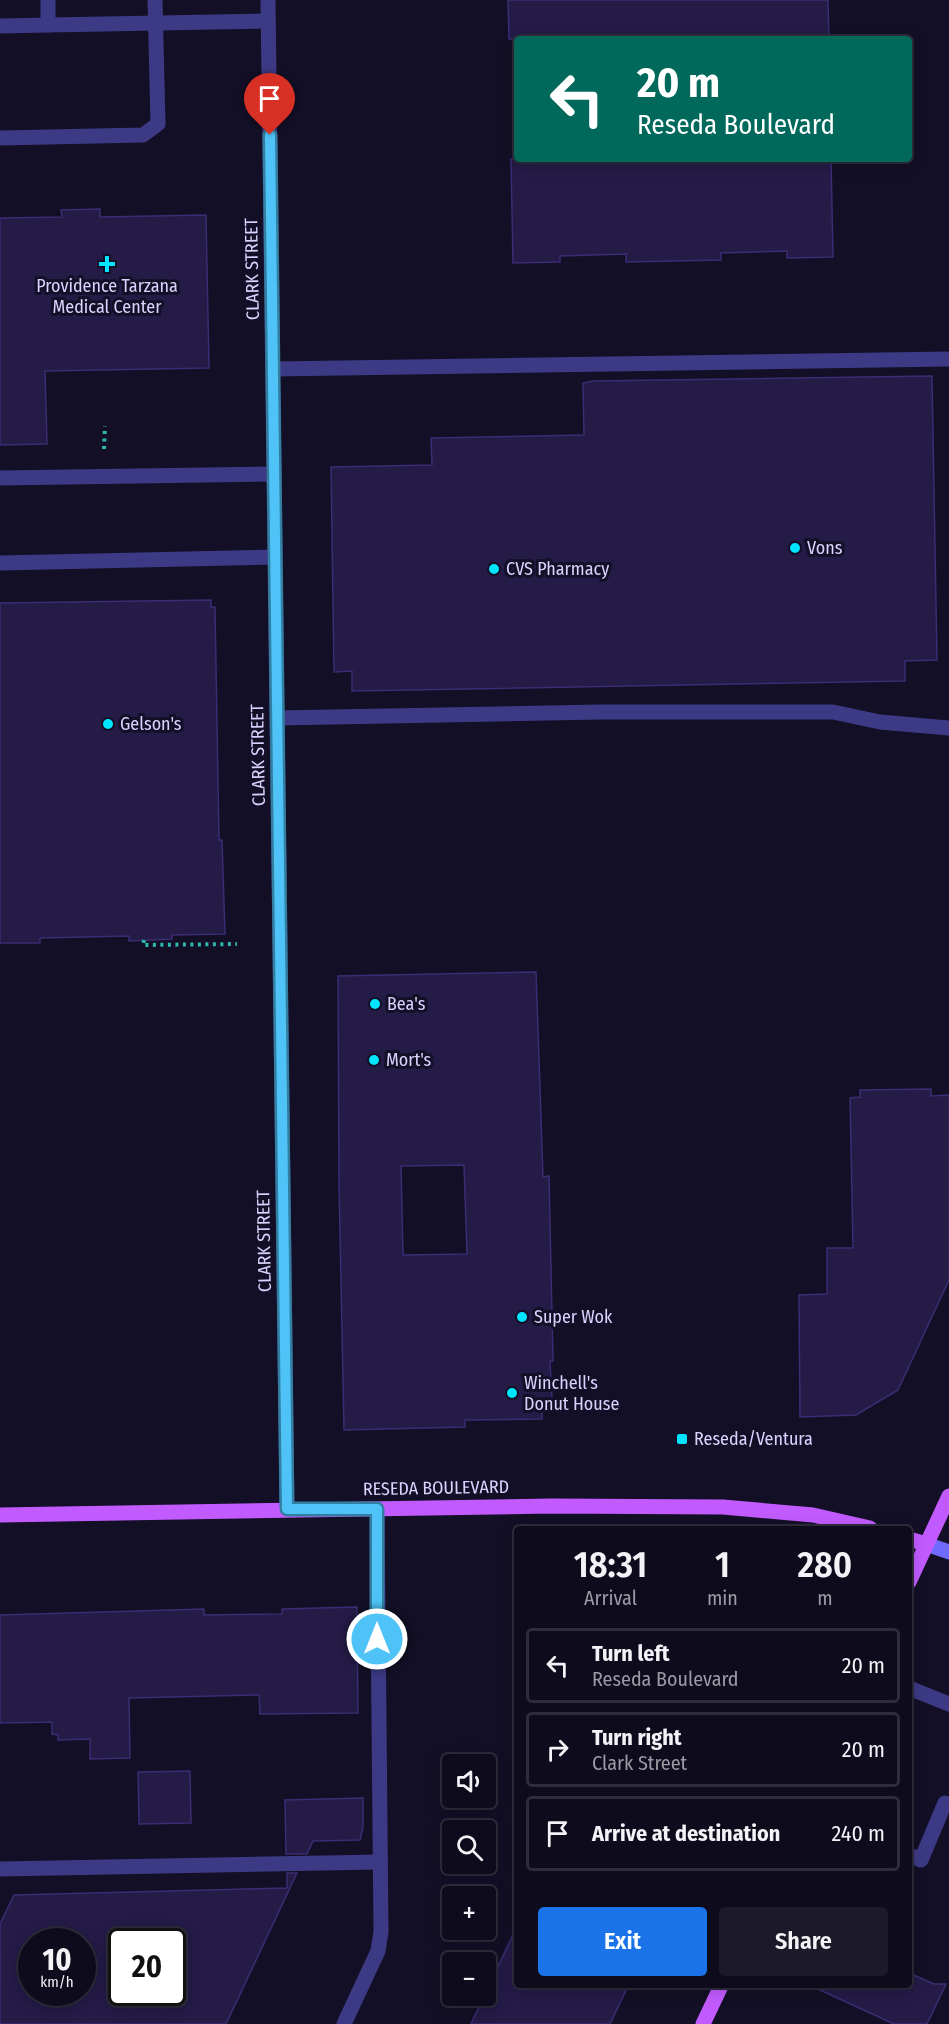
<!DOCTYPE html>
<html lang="en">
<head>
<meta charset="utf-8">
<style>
	:root { --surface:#0e0b1c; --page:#1c1929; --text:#f1f3f6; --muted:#9b9ba3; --line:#2e2b3b; --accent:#1a73e8 }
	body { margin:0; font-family:"Fira Sans Condensed",sans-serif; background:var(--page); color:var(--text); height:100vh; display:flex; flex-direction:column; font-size:22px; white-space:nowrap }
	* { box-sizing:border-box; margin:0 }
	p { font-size:20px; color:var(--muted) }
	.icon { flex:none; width:33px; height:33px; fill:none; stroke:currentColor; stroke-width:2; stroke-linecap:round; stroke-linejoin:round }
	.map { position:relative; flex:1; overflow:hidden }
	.panel { position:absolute; left:514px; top:1526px; width:398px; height:462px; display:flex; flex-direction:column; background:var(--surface); border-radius:6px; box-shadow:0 3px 15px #0003,0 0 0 2px var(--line) }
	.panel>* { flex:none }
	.guide { position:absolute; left:514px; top:36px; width:398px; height:126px; border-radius:6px; box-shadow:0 3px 15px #0003,0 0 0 2px var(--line); background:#00695c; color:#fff; overflow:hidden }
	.fabs { position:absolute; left:442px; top:1754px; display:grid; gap:12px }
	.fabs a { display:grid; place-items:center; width:54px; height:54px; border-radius:6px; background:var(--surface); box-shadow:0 3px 15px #0003,0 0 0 2px var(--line); font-size:30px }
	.speed { position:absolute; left:18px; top:1928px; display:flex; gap:12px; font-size:30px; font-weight:700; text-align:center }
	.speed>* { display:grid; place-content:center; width:78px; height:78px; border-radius:50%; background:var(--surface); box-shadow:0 3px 15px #0003,0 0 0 2px var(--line); line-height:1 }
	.speed small { font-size:15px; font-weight:400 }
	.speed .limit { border:3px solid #111; border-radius:9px; background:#fff; color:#111 }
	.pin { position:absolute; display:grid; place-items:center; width:51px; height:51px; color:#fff; margin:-62px -26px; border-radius:50% 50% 50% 0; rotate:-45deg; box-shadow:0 0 6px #0007 }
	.pin .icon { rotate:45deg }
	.me { position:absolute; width:66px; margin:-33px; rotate:0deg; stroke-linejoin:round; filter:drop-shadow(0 0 4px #0008) }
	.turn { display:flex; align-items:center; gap:21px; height:126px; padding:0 24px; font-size:27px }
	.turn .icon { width:78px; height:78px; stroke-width:2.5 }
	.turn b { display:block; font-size:42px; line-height:51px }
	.eta { display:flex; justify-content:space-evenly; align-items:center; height:102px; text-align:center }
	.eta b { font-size:36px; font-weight:600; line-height:42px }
	.button { display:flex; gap:12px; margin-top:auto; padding:12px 24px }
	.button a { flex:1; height:69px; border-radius:6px; background:var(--accent); color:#fff; font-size:24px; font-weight:600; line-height:69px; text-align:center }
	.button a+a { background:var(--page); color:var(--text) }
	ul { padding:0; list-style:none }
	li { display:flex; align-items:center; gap:18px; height:75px; margin:0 12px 9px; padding:0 12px; border:3px solid var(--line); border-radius:6px }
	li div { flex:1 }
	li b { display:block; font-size:22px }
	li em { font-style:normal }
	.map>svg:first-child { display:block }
	.building { fill:#241b47; stroke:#3b2d73; stroke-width:1.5; fill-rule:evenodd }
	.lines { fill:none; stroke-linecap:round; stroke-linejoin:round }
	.path { stroke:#2fb8b0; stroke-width:4; stroke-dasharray:3 4.5; stroke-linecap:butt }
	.service { stroke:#3d3a85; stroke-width:15 }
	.minor { stroke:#3d3a85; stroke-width:15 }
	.secondary { stroke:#6f6bff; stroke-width:15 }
	.primary { stroke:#c25bff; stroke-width:15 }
	.route-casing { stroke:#337fa1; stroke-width:15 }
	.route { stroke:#4fc3f7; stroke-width:10 }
	.poi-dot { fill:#00e5ff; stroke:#130f26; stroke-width:2 }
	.labels { text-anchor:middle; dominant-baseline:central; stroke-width:6; stroke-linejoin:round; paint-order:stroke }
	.street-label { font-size:18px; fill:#d9d4ff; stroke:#130f26 }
	.poi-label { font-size:18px; fill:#d9d4ff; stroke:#130f26; text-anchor:start }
</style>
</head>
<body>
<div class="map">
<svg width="949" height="2024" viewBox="0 0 949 2024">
	<rect width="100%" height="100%" fill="#130f26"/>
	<g class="building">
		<path d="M508,0h320l1,39h-320z"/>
		<path d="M511,159h320l2,98 -46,1v-7l-66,2v7l-95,2v-8l-66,2v6l-47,1z"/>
		<path d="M100,209v8l106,-2 3,153 -164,3 2,73 -47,1v-227l62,-1 -1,-7z"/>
		<path d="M932,376l5,284 -32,1v20l-553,10v-20l-18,1 -3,-205 101,-2 -1,-27 153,-3 -1,-52 11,-2z"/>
		<path d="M211,600v7h4l4,233h3l3,94 -53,1v4l-43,2v-5l-89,2v5h-40v-340z"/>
		<path d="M536,972l7,205 6,-1 4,185h-3l2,39h-10v19l-77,1v7l-121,3 -5,-246 -1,-208zM464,1165l3,89 -64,1 -2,-89z"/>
		<path d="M931,1089v7l18,-1v185l-51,110 -42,25 -56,2 -1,-122 28,-1v-46h26l-3,-150 10,-1v-7z"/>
		<path d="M357,1607l1,106 -98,1 -1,-19 -130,3 1,60 -40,1v-20l-32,1v-5l-6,-1v-12l-52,1v-108l204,-6v6l78,-1v-5z"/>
		<path d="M190,1771l1,52 -52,1 -1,-52z"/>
		<path d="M363,1798v29l-3,13 -47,1 -6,13h-21l-1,-54z"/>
		<path d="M287,1873h10l-71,151h-226v-100l14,-29 273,-7zM32,1941h50v51h-50zM122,1941h50v51h-50z"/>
		<path d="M518,1924v60h111l-19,40h-139z"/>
		<path d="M909,1973l25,11h12l-19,40h-33l-87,-40h102z"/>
	</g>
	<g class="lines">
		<g class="path">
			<path d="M104,449l1,-23"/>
			<path d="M144,940l-1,5 94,-1"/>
		</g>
		<g class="service">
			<path d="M48,25l220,-4"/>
			<path d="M0,26l48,-1v-25"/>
			<path d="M0,138l143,-3 15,-11 -3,-124"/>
			<path d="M273,369l676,-10"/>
			<path d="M0,478l274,-4"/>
			<path d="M0,563l275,-6"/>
			<path d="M277,718l323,-6h233l47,10 69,6"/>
			<path d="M909,1688l40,16"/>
			<path d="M909,1855l12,5 24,-57"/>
			<path d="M0,1869l380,-7"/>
			<path d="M344,2024l34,-73 3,-19 -4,-423"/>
		</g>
		<path class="minor" d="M268,0l19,1509"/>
		<path class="secondary" d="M926,1544l23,8"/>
		<g class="primary">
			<path d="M0,1515l551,-9 172,1 90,8 57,13"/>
			<path d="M909,1539l17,5"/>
			<path d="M909,1582l40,-86"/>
			<path d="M703,2024l19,-40"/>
		</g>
	</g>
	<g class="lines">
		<g class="route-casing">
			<path id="route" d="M270,135l17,1374h90v130"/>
		</g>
		<use href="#route" class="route"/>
	</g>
	<g class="poi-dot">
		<path d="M104 255h6v6h6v6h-6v6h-6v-6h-6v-6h6z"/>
		<circle cx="795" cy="548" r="6"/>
		<circle cx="494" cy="569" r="6"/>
		<circle cx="108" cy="724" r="6"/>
		<circle cx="375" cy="1004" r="6"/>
		<circle cx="374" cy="1060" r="6"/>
		<circle cx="522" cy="1317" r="6"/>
		<circle cx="512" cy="1393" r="6"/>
		<rect x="676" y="1433" width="12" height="12" rx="3"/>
	</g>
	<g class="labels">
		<g class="street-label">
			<text transform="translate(252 269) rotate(-91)">CLARK STREET</text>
			<text transform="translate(258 755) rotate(-91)">CLARK STREET</text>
			<text transform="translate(264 1241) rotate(-91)">CLARK STREET</text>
			<text transform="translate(436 1488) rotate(-1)">RESEDA BOULEVARD</text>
		</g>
		<g class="poi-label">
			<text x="107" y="286" text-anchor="middle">Providence Tarzana<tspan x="107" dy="21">Medical Center</tspan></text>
			<text x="807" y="548">Vons</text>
			<text x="506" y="569">CVS Pharmacy</text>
			<text x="120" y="724">Gelson's</text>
			<text x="387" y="1004">Bea's</text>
			<text x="386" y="1060">Mort's</text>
			<text x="534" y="1317">Super Wok</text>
			<text x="524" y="1383">Winchell's<tspan x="524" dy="21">Donut House</tspan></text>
			<text x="694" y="1439">Reseda/Ventura</text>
		</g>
	</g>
</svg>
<div class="fabs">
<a><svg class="icon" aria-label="sound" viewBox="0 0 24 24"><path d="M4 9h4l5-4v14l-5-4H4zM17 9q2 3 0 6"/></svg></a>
<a><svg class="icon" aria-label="search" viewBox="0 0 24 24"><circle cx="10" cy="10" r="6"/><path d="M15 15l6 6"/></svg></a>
<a>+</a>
<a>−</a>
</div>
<div class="speed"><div>10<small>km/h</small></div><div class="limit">20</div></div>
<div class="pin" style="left:270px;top:135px;background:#d93025"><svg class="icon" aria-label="arrive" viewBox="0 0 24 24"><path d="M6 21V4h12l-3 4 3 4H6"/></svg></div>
<svg class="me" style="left:377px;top:1639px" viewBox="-20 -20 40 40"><circle r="17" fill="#4fc3f7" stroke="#fff" stroke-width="3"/><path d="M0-11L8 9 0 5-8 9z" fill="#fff"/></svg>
<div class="guide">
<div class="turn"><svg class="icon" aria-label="left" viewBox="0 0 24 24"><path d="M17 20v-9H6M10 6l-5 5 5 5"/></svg><div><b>20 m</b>Reseda Boulevard</div></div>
</div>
<section class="panel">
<div class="eta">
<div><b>18:31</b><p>Arrival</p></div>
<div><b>1</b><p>min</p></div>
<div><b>280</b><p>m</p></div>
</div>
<ul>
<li><svg class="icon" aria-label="left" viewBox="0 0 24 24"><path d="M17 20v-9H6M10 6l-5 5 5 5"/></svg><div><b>Turn left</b><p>Reseda Boulevard</p></div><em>20 m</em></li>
<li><svg class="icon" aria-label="right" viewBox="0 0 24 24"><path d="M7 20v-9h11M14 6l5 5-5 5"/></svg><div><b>Turn right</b><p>Clark Street</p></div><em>20 m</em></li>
<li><svg class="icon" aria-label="arrive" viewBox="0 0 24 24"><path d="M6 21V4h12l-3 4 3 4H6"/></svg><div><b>Arrive at destination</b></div><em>240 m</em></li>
</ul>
<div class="button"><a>Exit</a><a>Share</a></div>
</section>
</div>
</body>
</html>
